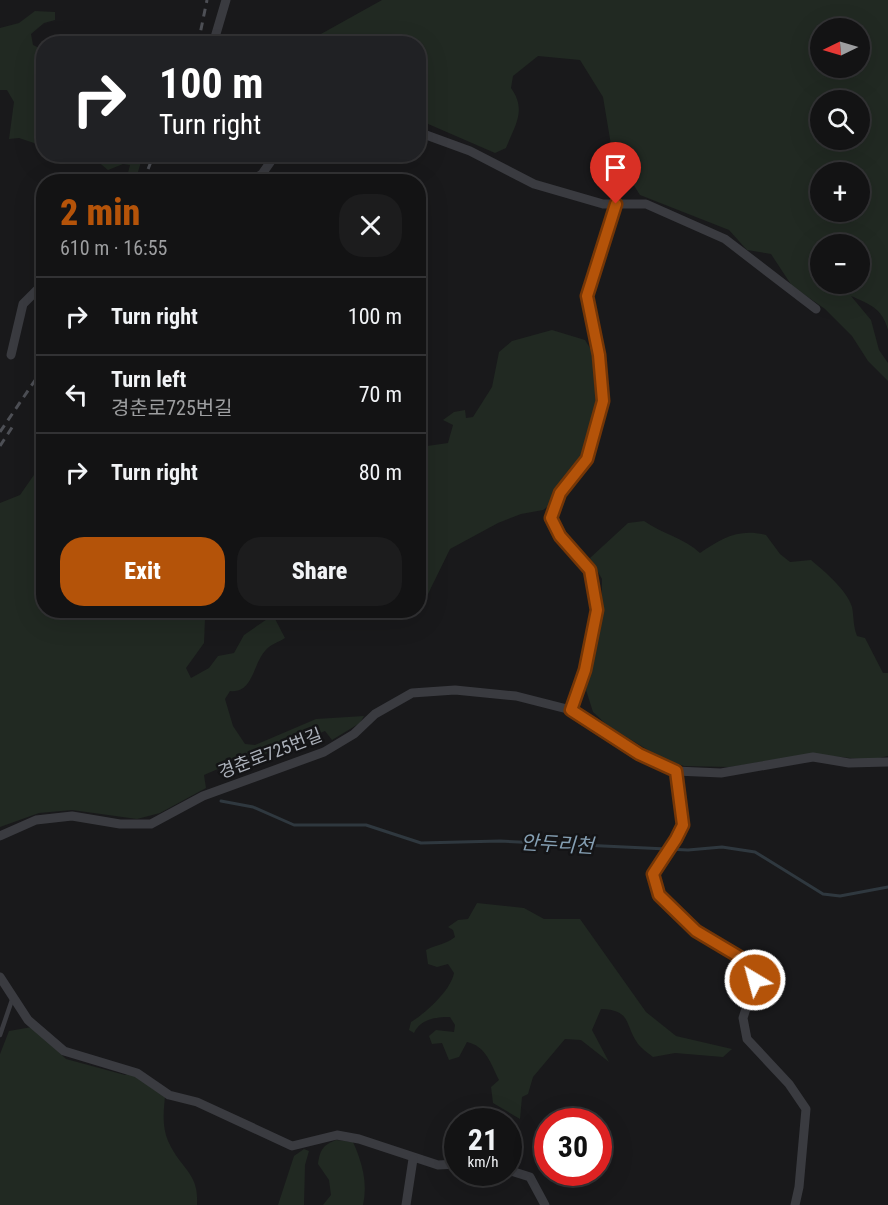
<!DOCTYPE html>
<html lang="en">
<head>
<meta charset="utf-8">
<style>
	:root { --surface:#131314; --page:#1c1c1d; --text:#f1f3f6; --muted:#9d9ea0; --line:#323234; --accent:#b45309 }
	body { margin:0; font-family:"Roboto Condensed","Noto Sans KR",sans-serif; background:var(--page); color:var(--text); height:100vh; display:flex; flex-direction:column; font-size:22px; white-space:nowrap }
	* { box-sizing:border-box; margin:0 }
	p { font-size:20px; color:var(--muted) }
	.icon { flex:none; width:33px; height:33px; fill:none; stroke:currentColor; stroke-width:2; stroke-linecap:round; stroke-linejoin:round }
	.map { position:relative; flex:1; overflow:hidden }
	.side { position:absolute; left:36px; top:174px; width:390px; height:444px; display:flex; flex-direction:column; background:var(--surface); border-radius:24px; box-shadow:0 6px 24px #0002,0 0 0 2px var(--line) }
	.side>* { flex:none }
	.hud { position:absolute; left:36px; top:36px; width:390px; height:126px; border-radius:24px; box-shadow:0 6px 24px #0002,0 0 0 2px var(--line); background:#202124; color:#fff; overflow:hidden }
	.needle { width:39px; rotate:265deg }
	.buttons { position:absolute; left:810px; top:18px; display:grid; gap:12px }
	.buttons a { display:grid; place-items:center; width:60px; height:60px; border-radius:50%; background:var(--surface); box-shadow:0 6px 24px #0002,0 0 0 2px var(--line); font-size:30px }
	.speed { position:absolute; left:444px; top:1108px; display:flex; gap:12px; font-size:30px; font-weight:700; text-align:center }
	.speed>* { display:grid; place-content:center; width:78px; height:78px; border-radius:50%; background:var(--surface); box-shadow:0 6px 24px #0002,0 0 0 2px var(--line); line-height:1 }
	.speed small { font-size:15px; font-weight:400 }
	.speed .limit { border:9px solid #d22; background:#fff; color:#111 }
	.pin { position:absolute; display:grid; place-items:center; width:51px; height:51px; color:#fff; margin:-62px -26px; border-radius:50% 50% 50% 0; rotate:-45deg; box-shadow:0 0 6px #0007 }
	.pin .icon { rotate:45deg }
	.me { position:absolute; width:66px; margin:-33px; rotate:323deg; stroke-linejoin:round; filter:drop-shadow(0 0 4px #0008) }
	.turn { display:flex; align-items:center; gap:21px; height:126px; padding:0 24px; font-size:27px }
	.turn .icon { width:78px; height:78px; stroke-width:2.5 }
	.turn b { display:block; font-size:42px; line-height:51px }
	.round { display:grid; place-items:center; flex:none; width:63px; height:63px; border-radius:24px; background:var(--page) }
	.headline { display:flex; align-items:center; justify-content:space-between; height:102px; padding:0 24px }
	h1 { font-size:36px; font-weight:800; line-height:45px; color:var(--accent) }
	.primary-button { display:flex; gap:12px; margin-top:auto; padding:12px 24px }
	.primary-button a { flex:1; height:69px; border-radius:24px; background:var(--accent); color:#fff; font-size:24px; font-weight:800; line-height:69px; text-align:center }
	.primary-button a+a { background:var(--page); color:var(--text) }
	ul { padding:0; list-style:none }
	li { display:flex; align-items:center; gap:18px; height:78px; padding:0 24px; border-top:2px solid var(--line) }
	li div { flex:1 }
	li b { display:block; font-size:22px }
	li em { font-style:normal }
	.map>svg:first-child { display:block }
	.green { fill:#212922; fill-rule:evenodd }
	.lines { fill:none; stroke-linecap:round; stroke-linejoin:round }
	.stream { stroke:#2f383f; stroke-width:3 }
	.lane { stroke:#3a3b40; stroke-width:4.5 }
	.street { stroke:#3a3b40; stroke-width:9 }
	.rail { stroke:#4d4f55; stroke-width:3; stroke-dasharray:8 6; stroke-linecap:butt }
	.route-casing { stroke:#753606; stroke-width:15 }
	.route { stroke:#b45309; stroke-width:10 }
	.labels { text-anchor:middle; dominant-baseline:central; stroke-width:5; stroke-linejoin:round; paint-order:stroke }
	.street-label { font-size:18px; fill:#acb1ba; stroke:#141416 }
	.water-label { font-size:20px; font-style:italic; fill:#859fb3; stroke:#141416 }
</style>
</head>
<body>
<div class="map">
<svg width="888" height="1205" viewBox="0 0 888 1205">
	<rect width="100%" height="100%" fill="#19191b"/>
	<g class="green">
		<path d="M382,0h506v330c-6,-22 -17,-25 -37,-34l20,24 8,30 9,13v18l-20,-20 -16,-25 -27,-27 -33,-23 -21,-32 -24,-4 -18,-20 -89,-35 -28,-44 -9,-54 -23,-37 -42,-4 -25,20 -2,12c16,22 4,37 -5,60l-11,5 -76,-33 -1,-76h-115zM820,28h40v40h-40zM820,100h40v40h-40zM820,172h40v40h-40zM820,244h40v40h-40z"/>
		<path d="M35,11l20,1v8l-11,3 -13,11 2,11 8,4 2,-1v98l-24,-8 -10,1 5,-37 -7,-12h-7v-62l19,-5z"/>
		<path d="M90,155h53l-8,27 -9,-1 4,-16 -7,-1 -15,6z"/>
		<path d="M552,330l33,10 8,13 5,29 -2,28 -8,23 -2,21 -11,16 -16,15 -9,20 -7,5 -22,4 -23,9 -48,26 -22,45 -9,5 -1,-70 4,-4 -4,-7 1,-93 5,-1 3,22 21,-3 5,-18 -10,-5 11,-8 11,-2 1,8 7,-1 19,-30 7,-35 13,-11z"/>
		<path d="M43,462l1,148 154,1 7,8 -1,24 -18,25 5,10 18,-10 9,-12 16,-3 10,-18 29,-20 12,23c-6,4 -16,7 -20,13 -12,13 -12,43 -35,40l-5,8 8,27 12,18 10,1 61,-26 48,-3 -4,7 -28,17 -7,-9 -51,21 -33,7 -37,16 2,13 -46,25 -23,6 -65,-9 -33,3 -39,14v-324l20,-8z"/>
		<path d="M644,521c19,13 40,17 56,32 22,-15 39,-25 66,-18l14,19 10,8 21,-2c13,11 36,30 41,47 2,11 1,19 5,29l8,2 18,35h5v83l-18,4 -59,-6 -81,13 -46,-1 -21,-7 -55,-33 -15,-14 -7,-22 16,-73v-38l-12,-21 38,-35z"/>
		<path d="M477,903l47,5 20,11h36l66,93 30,24 56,13 -9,8 -48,-4 -22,4c-5,-4 -11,-8 -15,-13 -14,-20 -6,-34 -37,-35l-9,21 17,32 -28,-22 -16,-1 -32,38 -5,17 -6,3 -2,22 -27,-16 -2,-16 8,-7c-8,-16 -13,-34 -32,-38l-8,15 -10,3 -7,-17 -10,1 -3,-8 7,-6 18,2 1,-7 -5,-8c-15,0 -29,2 -36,16l-5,-3 2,-8c15,-9 40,-32 43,-49l-6,-9 -11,3 -9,-3 -2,-14c10,-5 21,-6 29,-13l-2,-7 -5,-3 10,-7 10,-1z"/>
		<path d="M32,1027l34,32 59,16 5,-2 35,24c-2,18 -3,34 6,50 13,24 28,28 26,58h-197v-151l9,-23z"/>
		<path d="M336,1140l17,2c9,20 15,41 10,63h-40l8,-10 -2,-15 -11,-16c2,-14 5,-19 18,-24z"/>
		<path d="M304,1149l5,2 -4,14 -1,40h-26l16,-49z"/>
	</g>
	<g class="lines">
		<path class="stream" d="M221,801l32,6 41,18h72l55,18 79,-2 188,9 34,-3 33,5 68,42 17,2 48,-9"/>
		<path class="lane" d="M0,1035l13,-38"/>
		<g class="street">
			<path d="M213,44l13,-44"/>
			<path d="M418,132l52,19 64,33 69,20h43l79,35 91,70"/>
			<path d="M249,182l13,-8 14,-20"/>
			<path d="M11,355l12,-51 21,-21"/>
			<path d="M571,710l14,-40 12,-60 -7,-40 -30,-34 -9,-18 9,-25 27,-34 16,-58 -4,-46 -12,-59 29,-92"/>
			<path d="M676,771c2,16 8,37 7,53 -2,14 -23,36 -30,50l6,21 37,36 47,28 12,21 -12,38 4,21 42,45 17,25 -7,78 -4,18"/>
			<path d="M0,836l36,-16 36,-4 48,8h31l52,-28 121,-44 30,-18 21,-20 37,-21 43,-3 61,6 55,14 68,44 37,17 45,2 92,-16 36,6 39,-1"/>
			<path d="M0,977l28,43 36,31 73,22 32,22 28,7 95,44 45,-11 22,4 79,26 20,-1"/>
			<path d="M508,1170l22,7 15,28"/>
			<path d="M406,1205l7,-46"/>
		</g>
		<g class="rail">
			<path d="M198,44l9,-44"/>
			<path d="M143,182l11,-28"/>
			<path d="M0,432l44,-65"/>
			<path d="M0,446l13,-20"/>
		</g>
	</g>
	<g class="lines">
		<g class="route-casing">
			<path id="route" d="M616,204l-29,92 12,59 4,46 -16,58 -27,34 -9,25 9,18 30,34 7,40 -12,60 -14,40 68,44 37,17 7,54 -7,14 -23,35 6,21 37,36 47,28 12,21"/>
		</g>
		<use href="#route" class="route"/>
	</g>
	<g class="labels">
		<g class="street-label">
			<text transform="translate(270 753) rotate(-21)">경춘로725번길</text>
		</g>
		<g class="water-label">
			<text transform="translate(557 844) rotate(3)">안두리천</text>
		</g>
	</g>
</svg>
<div class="buttons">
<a><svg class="needle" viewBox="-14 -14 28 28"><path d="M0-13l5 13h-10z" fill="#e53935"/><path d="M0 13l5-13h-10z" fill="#9d9ea0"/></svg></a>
<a><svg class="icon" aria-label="search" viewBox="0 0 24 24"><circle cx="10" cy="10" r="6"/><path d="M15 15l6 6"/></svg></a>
<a>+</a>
<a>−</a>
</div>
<div class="speed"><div>21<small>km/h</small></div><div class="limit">30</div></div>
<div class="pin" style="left:616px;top:204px;background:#d93025"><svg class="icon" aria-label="arrive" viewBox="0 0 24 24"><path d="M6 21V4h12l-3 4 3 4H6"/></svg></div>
<svg class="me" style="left:755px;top:980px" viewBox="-20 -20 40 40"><circle r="17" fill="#b45309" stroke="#fff" stroke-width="3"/><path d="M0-11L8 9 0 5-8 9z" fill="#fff"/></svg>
<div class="hud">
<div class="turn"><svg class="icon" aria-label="right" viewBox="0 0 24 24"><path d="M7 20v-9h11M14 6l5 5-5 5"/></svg><div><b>100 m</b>Turn right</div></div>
</div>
<section class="side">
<div class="headline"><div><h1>2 min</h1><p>610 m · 16:55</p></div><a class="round"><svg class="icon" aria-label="close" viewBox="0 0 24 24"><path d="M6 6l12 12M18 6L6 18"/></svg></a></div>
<ul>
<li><svg class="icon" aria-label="right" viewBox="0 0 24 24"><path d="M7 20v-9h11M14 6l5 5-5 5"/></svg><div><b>Turn right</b></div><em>100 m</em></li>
<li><svg class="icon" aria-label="left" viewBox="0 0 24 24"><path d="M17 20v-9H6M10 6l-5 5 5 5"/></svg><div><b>Turn left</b><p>경춘로725번길</p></div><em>70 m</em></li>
<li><svg class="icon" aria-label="right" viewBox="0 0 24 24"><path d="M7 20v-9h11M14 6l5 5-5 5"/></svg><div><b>Turn right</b></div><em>80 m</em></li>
</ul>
<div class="primary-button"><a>Exit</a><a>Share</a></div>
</section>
</div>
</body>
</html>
